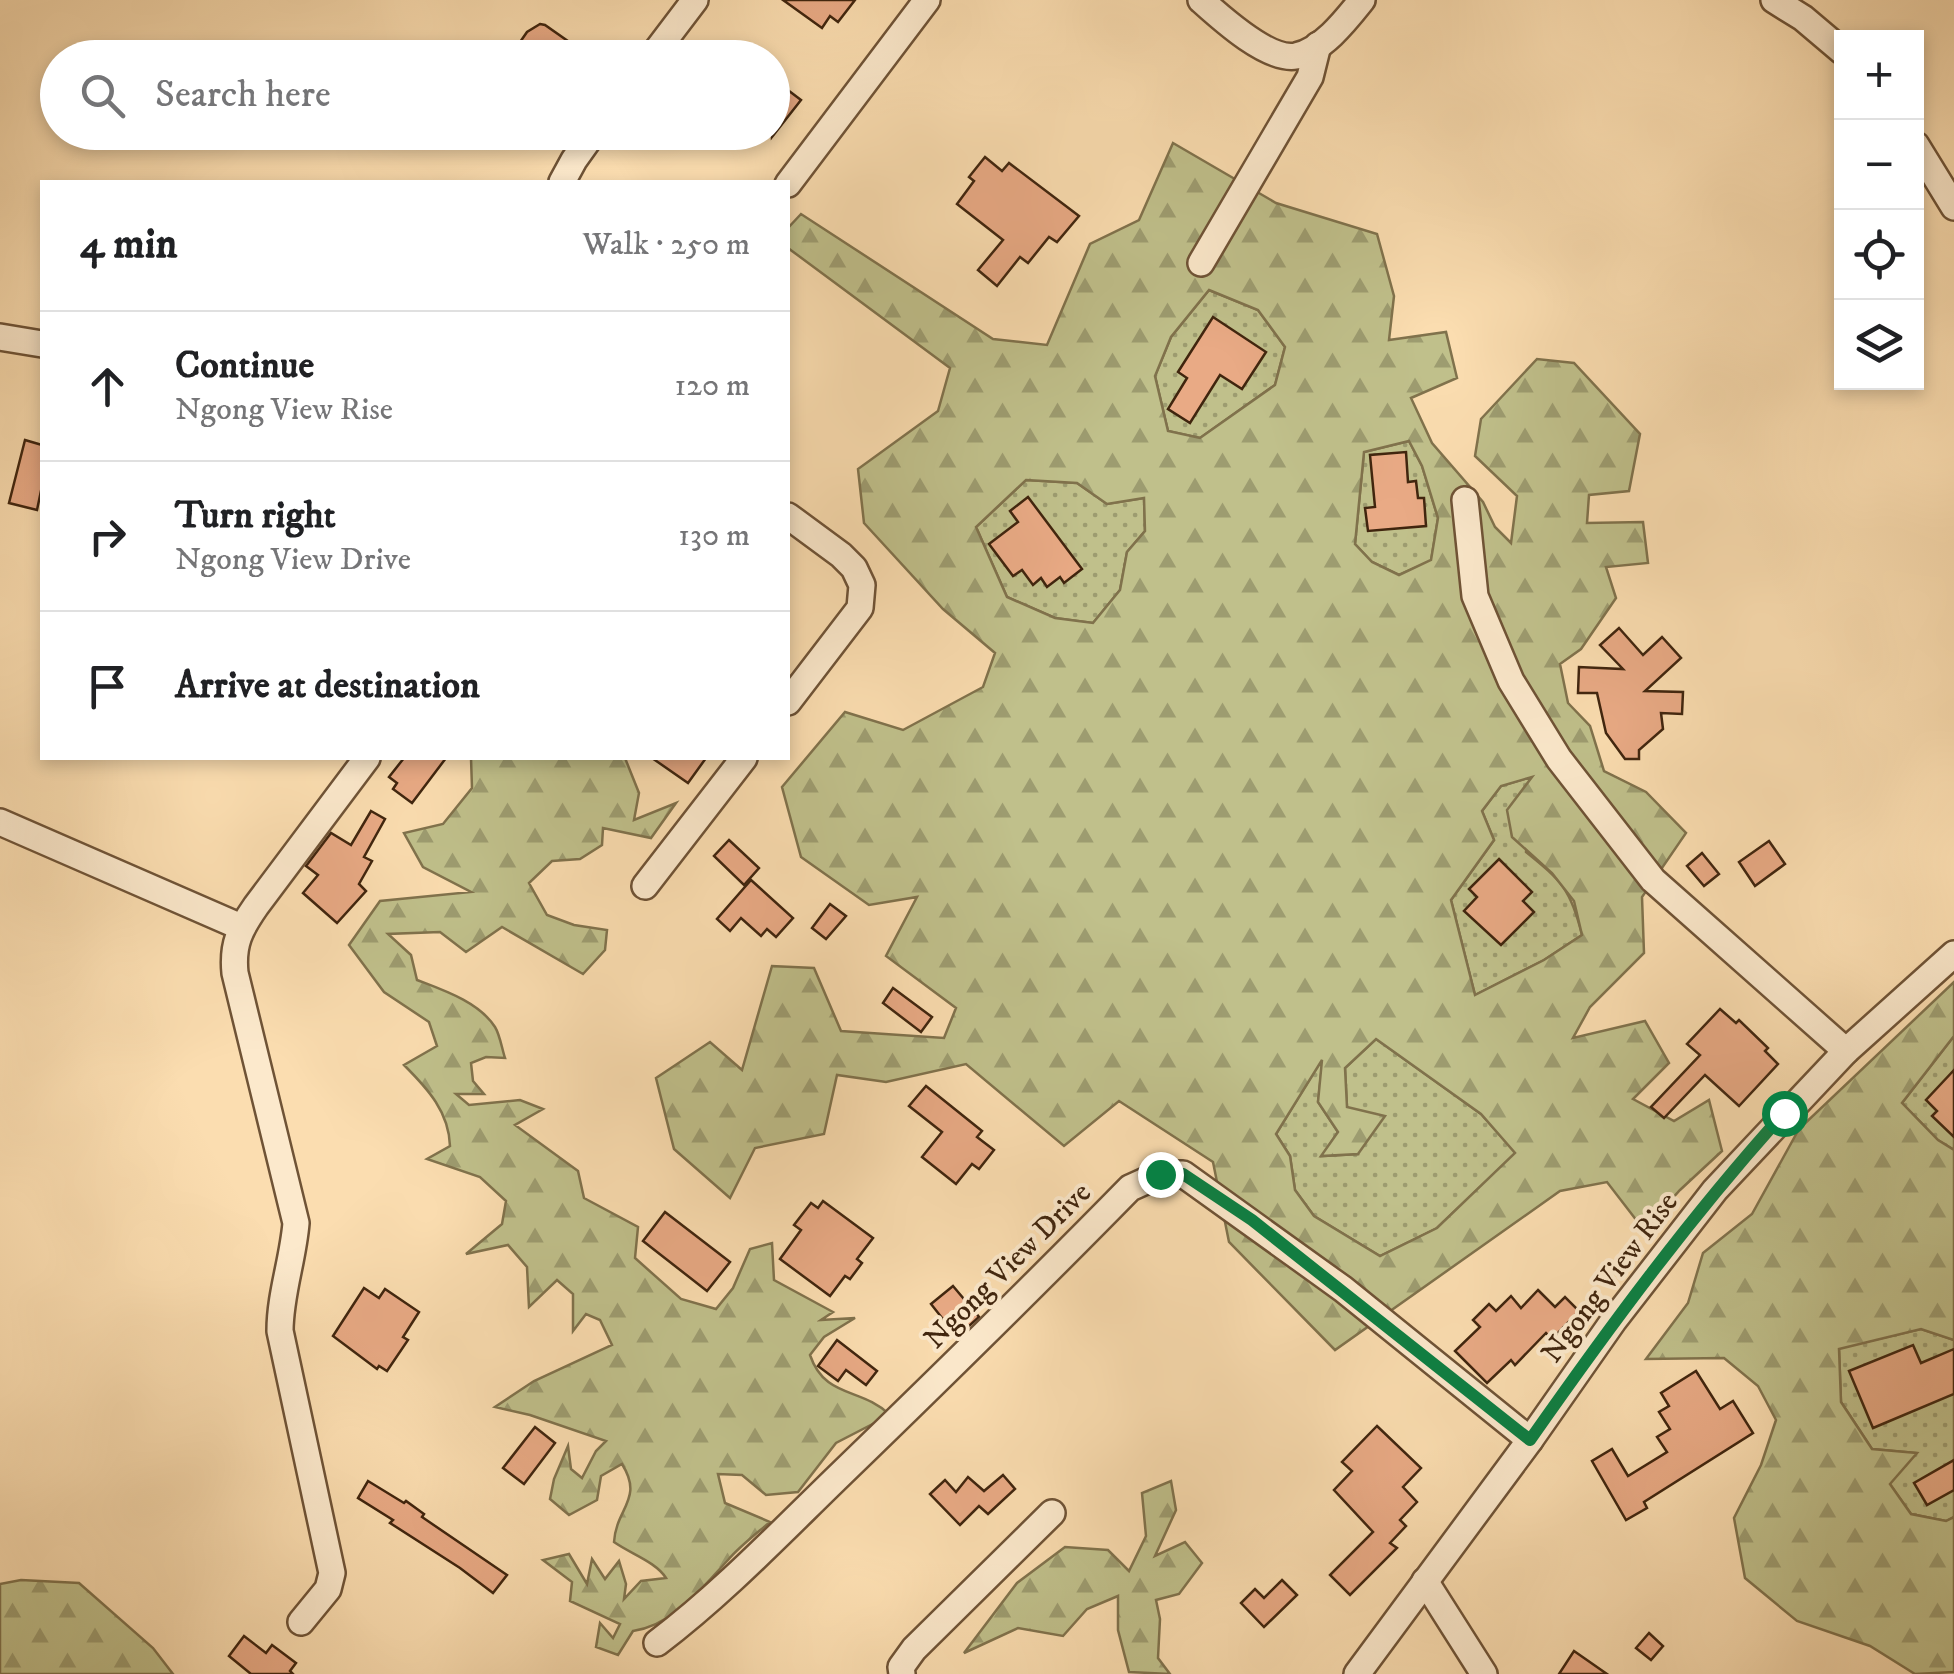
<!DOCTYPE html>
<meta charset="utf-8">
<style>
body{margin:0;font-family:"IM FELL DW Pica",serif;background:#f2f2f2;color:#202124}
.controls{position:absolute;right:30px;top:30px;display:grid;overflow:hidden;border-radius:0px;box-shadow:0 5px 15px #0003}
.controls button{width:90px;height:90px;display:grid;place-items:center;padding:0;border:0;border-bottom:2px solid #e0e0e0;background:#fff;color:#202124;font:50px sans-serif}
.stop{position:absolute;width:30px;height:30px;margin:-22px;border:8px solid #0b8043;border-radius:50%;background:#fff}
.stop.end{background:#0b8043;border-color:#fff;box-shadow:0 2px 10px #0008}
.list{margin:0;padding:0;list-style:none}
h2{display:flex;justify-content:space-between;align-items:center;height:130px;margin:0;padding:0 40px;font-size:42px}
h2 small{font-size:32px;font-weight:400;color:#757577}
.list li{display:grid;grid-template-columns:65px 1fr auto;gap:30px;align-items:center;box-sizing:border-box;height:150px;padding:0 40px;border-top:2px solid #e0e0e0}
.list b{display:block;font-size:38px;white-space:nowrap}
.list p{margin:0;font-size:32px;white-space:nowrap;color:#757577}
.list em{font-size:32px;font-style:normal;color:#757577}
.icon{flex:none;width:55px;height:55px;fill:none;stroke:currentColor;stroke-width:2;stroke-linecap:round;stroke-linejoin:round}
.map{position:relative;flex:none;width:1954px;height:1674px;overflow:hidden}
.search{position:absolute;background:#fff;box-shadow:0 5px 15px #0003;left:40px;top:40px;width:750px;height:110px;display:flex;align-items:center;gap:25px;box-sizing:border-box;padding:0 35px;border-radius:55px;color:#757577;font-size:38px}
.panel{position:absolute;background:#fff;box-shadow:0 5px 15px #0003;left:40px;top:180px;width:750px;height:580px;border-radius:0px}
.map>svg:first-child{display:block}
.grass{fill:url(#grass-dots);stroke:#80724c;stroke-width:2.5}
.forest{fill:url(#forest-firs);stroke:#80724c;stroke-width:2.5;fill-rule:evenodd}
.building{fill:#e9aa85;stroke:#40250e;stroke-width:2.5}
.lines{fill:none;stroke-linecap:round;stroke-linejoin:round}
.minor-casing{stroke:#6f5336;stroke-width:30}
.minor{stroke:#fce9cc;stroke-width:25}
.route{stroke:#0b8043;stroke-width:12}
.labels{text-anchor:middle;stroke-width:8;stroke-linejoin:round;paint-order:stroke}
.street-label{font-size:30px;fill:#40250e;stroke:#fce9cc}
</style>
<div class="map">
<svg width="1954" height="1674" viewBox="0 0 1954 1674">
<defs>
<pattern id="grass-dots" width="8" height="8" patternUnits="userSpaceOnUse" patternTransform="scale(2.5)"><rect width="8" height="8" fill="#c0c08b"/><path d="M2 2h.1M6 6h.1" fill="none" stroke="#9d9c70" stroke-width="1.8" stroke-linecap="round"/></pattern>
<pattern id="forest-firs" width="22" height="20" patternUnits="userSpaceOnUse" patternTransform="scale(2.5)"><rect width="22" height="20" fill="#c0c08b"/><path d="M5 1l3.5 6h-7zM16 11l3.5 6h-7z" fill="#9d9c70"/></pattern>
</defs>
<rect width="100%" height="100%" fill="#fbddb0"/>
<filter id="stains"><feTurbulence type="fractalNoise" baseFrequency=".002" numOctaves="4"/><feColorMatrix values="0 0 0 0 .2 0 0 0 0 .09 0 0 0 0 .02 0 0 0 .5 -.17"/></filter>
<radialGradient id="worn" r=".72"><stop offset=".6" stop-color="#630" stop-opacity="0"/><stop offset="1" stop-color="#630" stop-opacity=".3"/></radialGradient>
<!-- grass -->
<g class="grass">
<polygon points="1209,290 1258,310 1285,347 1275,385 1200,438 1168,431 1155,376 1171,337"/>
<polygon points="1409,441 1422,466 1438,518 1431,561 1399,575 1372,562 1355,544 1364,452"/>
<polygon points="1026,480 1077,483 1107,504 1144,498 1145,531 1127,552 1120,590 1093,623 1055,618 1007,597 976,527"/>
<path d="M1534,776l-8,76c36,29 45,38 56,83l-38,25 -69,35 -24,-95 43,-60 -12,-29 19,-25z"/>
<polygon points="1954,1036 1954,1150 1938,1140 1902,1103"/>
<polygon points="1376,1039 1481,1114 1516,1153 1437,1228 1380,1256 1314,1216 1295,1190 1290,1156 1276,1134 1323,1057 1318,1102 1338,1132 1322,1156 1358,1154 1347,1107 1345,1068"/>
<polygon points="1921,1329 1954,1340 1954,1517 1946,1521 1911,1514 1889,1483 1916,1453 1872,1449 1841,1402 1839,1348"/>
</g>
<!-- forest -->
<g class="forest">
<path d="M1173,143l103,60 101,31 17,62 -5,44 57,-8 11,46 -46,20 21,45 51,59 12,25 16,16 6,-47 -42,-40 6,-37 56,-60 37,4 66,71 -11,57 -40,4 -2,28 56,-1 5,41 -42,4 10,31 -35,51 -21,15 8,39 22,23 14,45 42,21 40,41 -44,64 2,56 -54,54 -17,31 72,-17 24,42 -36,36 41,22 35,-21 13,51 -42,39 -36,40 -37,-48 -47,9 -225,159 -106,-108 -16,-80 -94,-61 -55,45 -98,-82 -80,18 -49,-7 -13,59 -69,14 -25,50 -56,-49 -18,-71 54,-36 32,28 30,-104 42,2 27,63 103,7 12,-30 -70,-52 31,-59 -48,8 -68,-48 -19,-70 63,-75 58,18 80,-43 12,-34 -52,-44 -79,-86 -6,-54 80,-58 12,-43 -162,-120v-20l13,-14 192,125 54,6 43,-101 49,-24zM1209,290l49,20 27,37 -10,38 -75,53 -32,-7 -13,-55 16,-39zM1409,441l13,25 16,52 -7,42 -32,15 -27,-13 -17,-18 9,-92zM1026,480l51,3 30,21 37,-6 1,33 -18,21 -7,38 -27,33 -38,-5 -48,-21 -31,-70zM1532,777l-25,33 5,27 40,36 22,28 8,34 -38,25 -69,35 -24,-95 43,-60 -12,-29 19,-25zM1376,1039l105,75 34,39 -78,75 -57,28 -66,-40 -19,-26 -5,-34 -14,-22 46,-74 -4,42 20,30 -17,24 37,-2 27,-38 -38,-9 -2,-39z"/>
<path d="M471,758h154l14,35 -5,27 42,-17 -25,35 -48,-10 -1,17 -22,14 -28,2 -23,22 18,32 27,10 33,5 -2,20 -22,24 -81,-47 -36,25 -26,-20 -52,2 23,21 6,25c26,10 62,22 78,47 5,8 7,22 10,31l-19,-1 -15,6 2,18 11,13h-28l13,11 51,-5 23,9 -28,16 63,46 6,27 54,29 -3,31 46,41 35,10 17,-21 17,-39 22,-6 2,37 59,32 -12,8 34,-2 -31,19 -14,18c15,44 51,32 80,60l-54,28 -38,49 -32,3 -24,-20 -24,-1 7,29 45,19c-14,12 -30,24 -42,38 -27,29 -54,65 -95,71l-15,24 -22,-8 4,-24 13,15 7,-14 -50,-23 2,-19 -29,-22 26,-6 18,30 5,-25 13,20 14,-18 7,23 -2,15 17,-18 25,-3c-10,-16 -35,-24 -52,-36 2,-34 30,-43 8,-78l-21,12 -4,24 -28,15 -19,-16 4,-20 14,-33 3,23 11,9 14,-27 10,-10 -76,-26 -35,-8 39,-26 78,-36 -12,-25 -14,-6 -13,17v-37l-16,-14 -28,27 -2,-40 -19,-22 -42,9 36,-30 4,-23 -26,-24 -53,-18 23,-13c-1,-34 -22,-57 -46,-81l33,-19 -8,-24 -45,-30 -35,-47 31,-44 91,-9 -48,-25 -19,-34 39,-9 29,-36z"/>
<polygon points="1954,982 1954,1036 1902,1103 1938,1140 1954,1150 1954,1340 1921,1329 1839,1349 1841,1402 1872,1449 1917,1453 1890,1484 1911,1514 1946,1521 1954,1517 1954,1672 1915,1674 1870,1646 1797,1621 1745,1578 1734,1518 1761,1465 1776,1420 1758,1386 1724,1358 1646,1359 1688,1303 1703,1253 1752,1214 1799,1129"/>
<polygon points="1171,1481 1176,1510 1155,1556 1185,1542 1202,1563 1179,1594 1156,1600 1160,1619 1158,1658 1170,1674 1129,1672 1118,1630 1118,1596 1087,1609 1063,1636 1018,1628 964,1653 1017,1583 1065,1547 1108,1550 1129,1571 1146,1536 1142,1493"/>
<polygon points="21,1580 79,1583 153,1648 173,1674 0,1674 0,1584"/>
</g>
<!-- building -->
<g class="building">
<polygon points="783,0 855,0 838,22 830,16 822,28"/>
<polygon points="540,24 545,25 592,58 509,58 527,32"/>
<polygon points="772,78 801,100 772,137"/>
<polygon points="985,157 1002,171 1009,163 1079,216 1057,242 1049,237 1028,263 1020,257 997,286 978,270 1003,240 957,204 974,181 969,177"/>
<polygon points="1213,317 1266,352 1242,389 1220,375 1190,423 1168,409 1187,378 1178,372"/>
<polygon points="25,440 42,445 42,486 37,510 9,503"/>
<polygon points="1406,452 1408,482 1416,481 1418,498 1424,498 1426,526 1368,531 1365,508 1375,507 1370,455"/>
<polygon points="1028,497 1082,569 1064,583 1060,577 1047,587 1041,578 1033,585 1022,570 1013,576 989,544 1018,522 1010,511"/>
<polygon points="1619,628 1643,655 1662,637 1681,658 1645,691 1683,692 1682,714 1661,713 1663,729 1639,750 1639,759 1625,759 1606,733 1597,693 1578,693 1579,667 1623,669 1600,645"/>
<polygon points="404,758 446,758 412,803 393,789 397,783 389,777"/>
<polygon points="652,758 706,758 688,783"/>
<polygon points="371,811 385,819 364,857 372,861 359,884 366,891 337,923 303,893 318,875 306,866 331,833 351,845"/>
<polygon points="729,840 759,868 744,885 714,856"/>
<polygon points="1769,841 1785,864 1755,886 1739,862"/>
<polygon points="1702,853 1719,874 1704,886 1687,866"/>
<polygon points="1499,859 1532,892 1523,901 1534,912 1501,945 1464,911 1477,897 1469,889"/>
<polygon points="751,880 793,918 776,937 767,929 761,936 741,918 730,931 717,919"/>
<polygon points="830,904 846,916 826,939 812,928"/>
<polygon points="893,988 932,1017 921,1032 883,1003"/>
<polygon points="1720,1009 1736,1023 1739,1020 1768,1048 1765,1051 1778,1064 1739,1106 1705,1075 1664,1118 1651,1107 1700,1055 1687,1044"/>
<polygon points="1954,1070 1954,1137 1932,1116 1937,1111 1926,1100"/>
<polygon points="926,1086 982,1131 977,1137 994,1150 979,1169 972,1164 956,1184 922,1157 942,1132 909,1106"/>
<polygon points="823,1201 873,1238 857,1259 862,1263 850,1279 845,1276 830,1296 780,1259 801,1230 794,1225 811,1203 818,1208"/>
<polygon points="665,1212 730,1262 707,1291 643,1241"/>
<polygon points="953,1286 979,1317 957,1337 931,1304"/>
<polygon points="364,1288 379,1298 385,1289 419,1312 403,1337 408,1340 387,1371 379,1366 377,1369 333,1336"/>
<polygon points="1538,1290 1555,1307 1565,1297 1579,1311 1552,1339 1546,1333 1515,1365 1511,1360 1487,1383 1455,1351 1480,1327 1473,1320 1489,1304 1496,1311 1511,1296 1521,1308"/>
<polygon points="837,1340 877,1371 866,1385 846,1370 838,1381 818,1366"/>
<polygon points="1913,1345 1921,1363 1954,1349 1954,1394 1873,1428 1849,1371"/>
<polygon points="1696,1371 1720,1409 1733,1401 1753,1433 1644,1502 1647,1508 1626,1520 1592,1461 1612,1449 1628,1476 1667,1452 1657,1437 1670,1429 1659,1412 1669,1406 1661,1393"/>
<polygon points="1377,1426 1421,1468 1403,1487 1417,1502 1400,1520 1406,1526 1390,1543 1397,1548 1350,1595 1330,1575 1373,1532 1334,1490 1352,1471 1342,1462"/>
<polygon points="535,1427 555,1443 524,1484 503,1468"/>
<polygon points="1954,1460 1954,1490 1927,1505 1914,1483"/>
<polygon points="1003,1475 1015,1489 988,1514 979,1506 960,1525 930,1494 945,1480 956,1492 968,1477 984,1491"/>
<polygon points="368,1481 404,1503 406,1501 424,1514 422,1517 507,1575 493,1593 460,1568 390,1523 393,1520 358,1498"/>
<polygon points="1282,1580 1297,1595 1264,1627 1241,1603 1255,1589 1264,1598"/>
<polygon points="1649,1633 1663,1646 1651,1660 1636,1648"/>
<polygon points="244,1636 266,1653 272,1645 296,1663 290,1671 293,1674 251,1674 229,1656"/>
<polygon points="1574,1651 1607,1674 1559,1674"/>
</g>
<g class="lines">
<!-- minor casing -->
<g class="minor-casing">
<g id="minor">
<path d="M1201,0c20,18 67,61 95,56 27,-6 50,-36 66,-56"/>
<polyline points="1774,0 1803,18 1842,51"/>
<polyline points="651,58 695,0"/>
<polyline points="1916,145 1954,207"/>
<polyline points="562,182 574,160 594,132"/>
<polyline points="788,184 927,0"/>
<polyline points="1201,263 1310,77 1318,45"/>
<polyline points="0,337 42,344"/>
<polyline points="1465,500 1475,596 1511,681 1559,759 1653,880 1846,1051"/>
<polyline points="788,516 841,555 854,568 862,585 860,608 788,702"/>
<polyline points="0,822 241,927"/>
<polyline points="645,886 744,758"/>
<polyline points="1425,1581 1484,1674"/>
<path d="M301,1622l27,-33 4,-16 -52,-242c0,-37 13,-71 16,-108l-61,-250c-3,-29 5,-44 21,-67l111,-148"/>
<path d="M657,1643c66,-50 125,-112 185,-170 97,-94 193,-188 288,-285l31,-14h22l160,115 187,151"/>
<polyline points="902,1674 901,1667 914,1649 1052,1513"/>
<polyline points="1357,1674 1530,1440 1614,1320 1715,1190 1846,1051 1954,954"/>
</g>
</g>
<!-- minor -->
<use href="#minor" class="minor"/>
</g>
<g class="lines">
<!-- route -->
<path class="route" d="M1160,1174h23l69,46 278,220c80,-114 161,-224 254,-327"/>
</g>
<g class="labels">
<!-- street labels -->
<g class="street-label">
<text transform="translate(1007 1265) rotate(-45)" y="10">Ngong View Drive</text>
<text transform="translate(1609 1277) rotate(-53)" y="10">Ngong View Rise</text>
</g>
</g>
<rect width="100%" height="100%" filter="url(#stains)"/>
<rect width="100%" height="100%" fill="url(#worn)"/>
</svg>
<div class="controls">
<button>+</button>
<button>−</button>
<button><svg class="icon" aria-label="locate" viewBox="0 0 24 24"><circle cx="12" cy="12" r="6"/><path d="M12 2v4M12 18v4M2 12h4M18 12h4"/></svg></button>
<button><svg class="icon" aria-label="layers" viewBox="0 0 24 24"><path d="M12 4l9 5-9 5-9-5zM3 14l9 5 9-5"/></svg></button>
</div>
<div class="stop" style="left:1784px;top:1113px"></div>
<div class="stop end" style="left:1160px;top:1174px"></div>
<div class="search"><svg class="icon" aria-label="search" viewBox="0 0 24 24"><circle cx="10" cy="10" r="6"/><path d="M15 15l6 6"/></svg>Search here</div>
<section class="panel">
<h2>4 min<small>Walk · 250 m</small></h2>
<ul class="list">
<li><svg class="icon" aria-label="ahead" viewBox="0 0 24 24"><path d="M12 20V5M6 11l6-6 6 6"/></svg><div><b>Continue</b><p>Ngong View Rise</p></div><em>120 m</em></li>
<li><svg class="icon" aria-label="right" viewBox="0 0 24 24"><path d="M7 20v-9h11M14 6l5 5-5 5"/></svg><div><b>Turn right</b><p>Ngong View Drive</p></div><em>130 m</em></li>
<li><svg class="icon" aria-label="arrive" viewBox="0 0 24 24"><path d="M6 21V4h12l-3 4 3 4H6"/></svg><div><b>Arrive at destination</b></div></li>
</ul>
</section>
</div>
